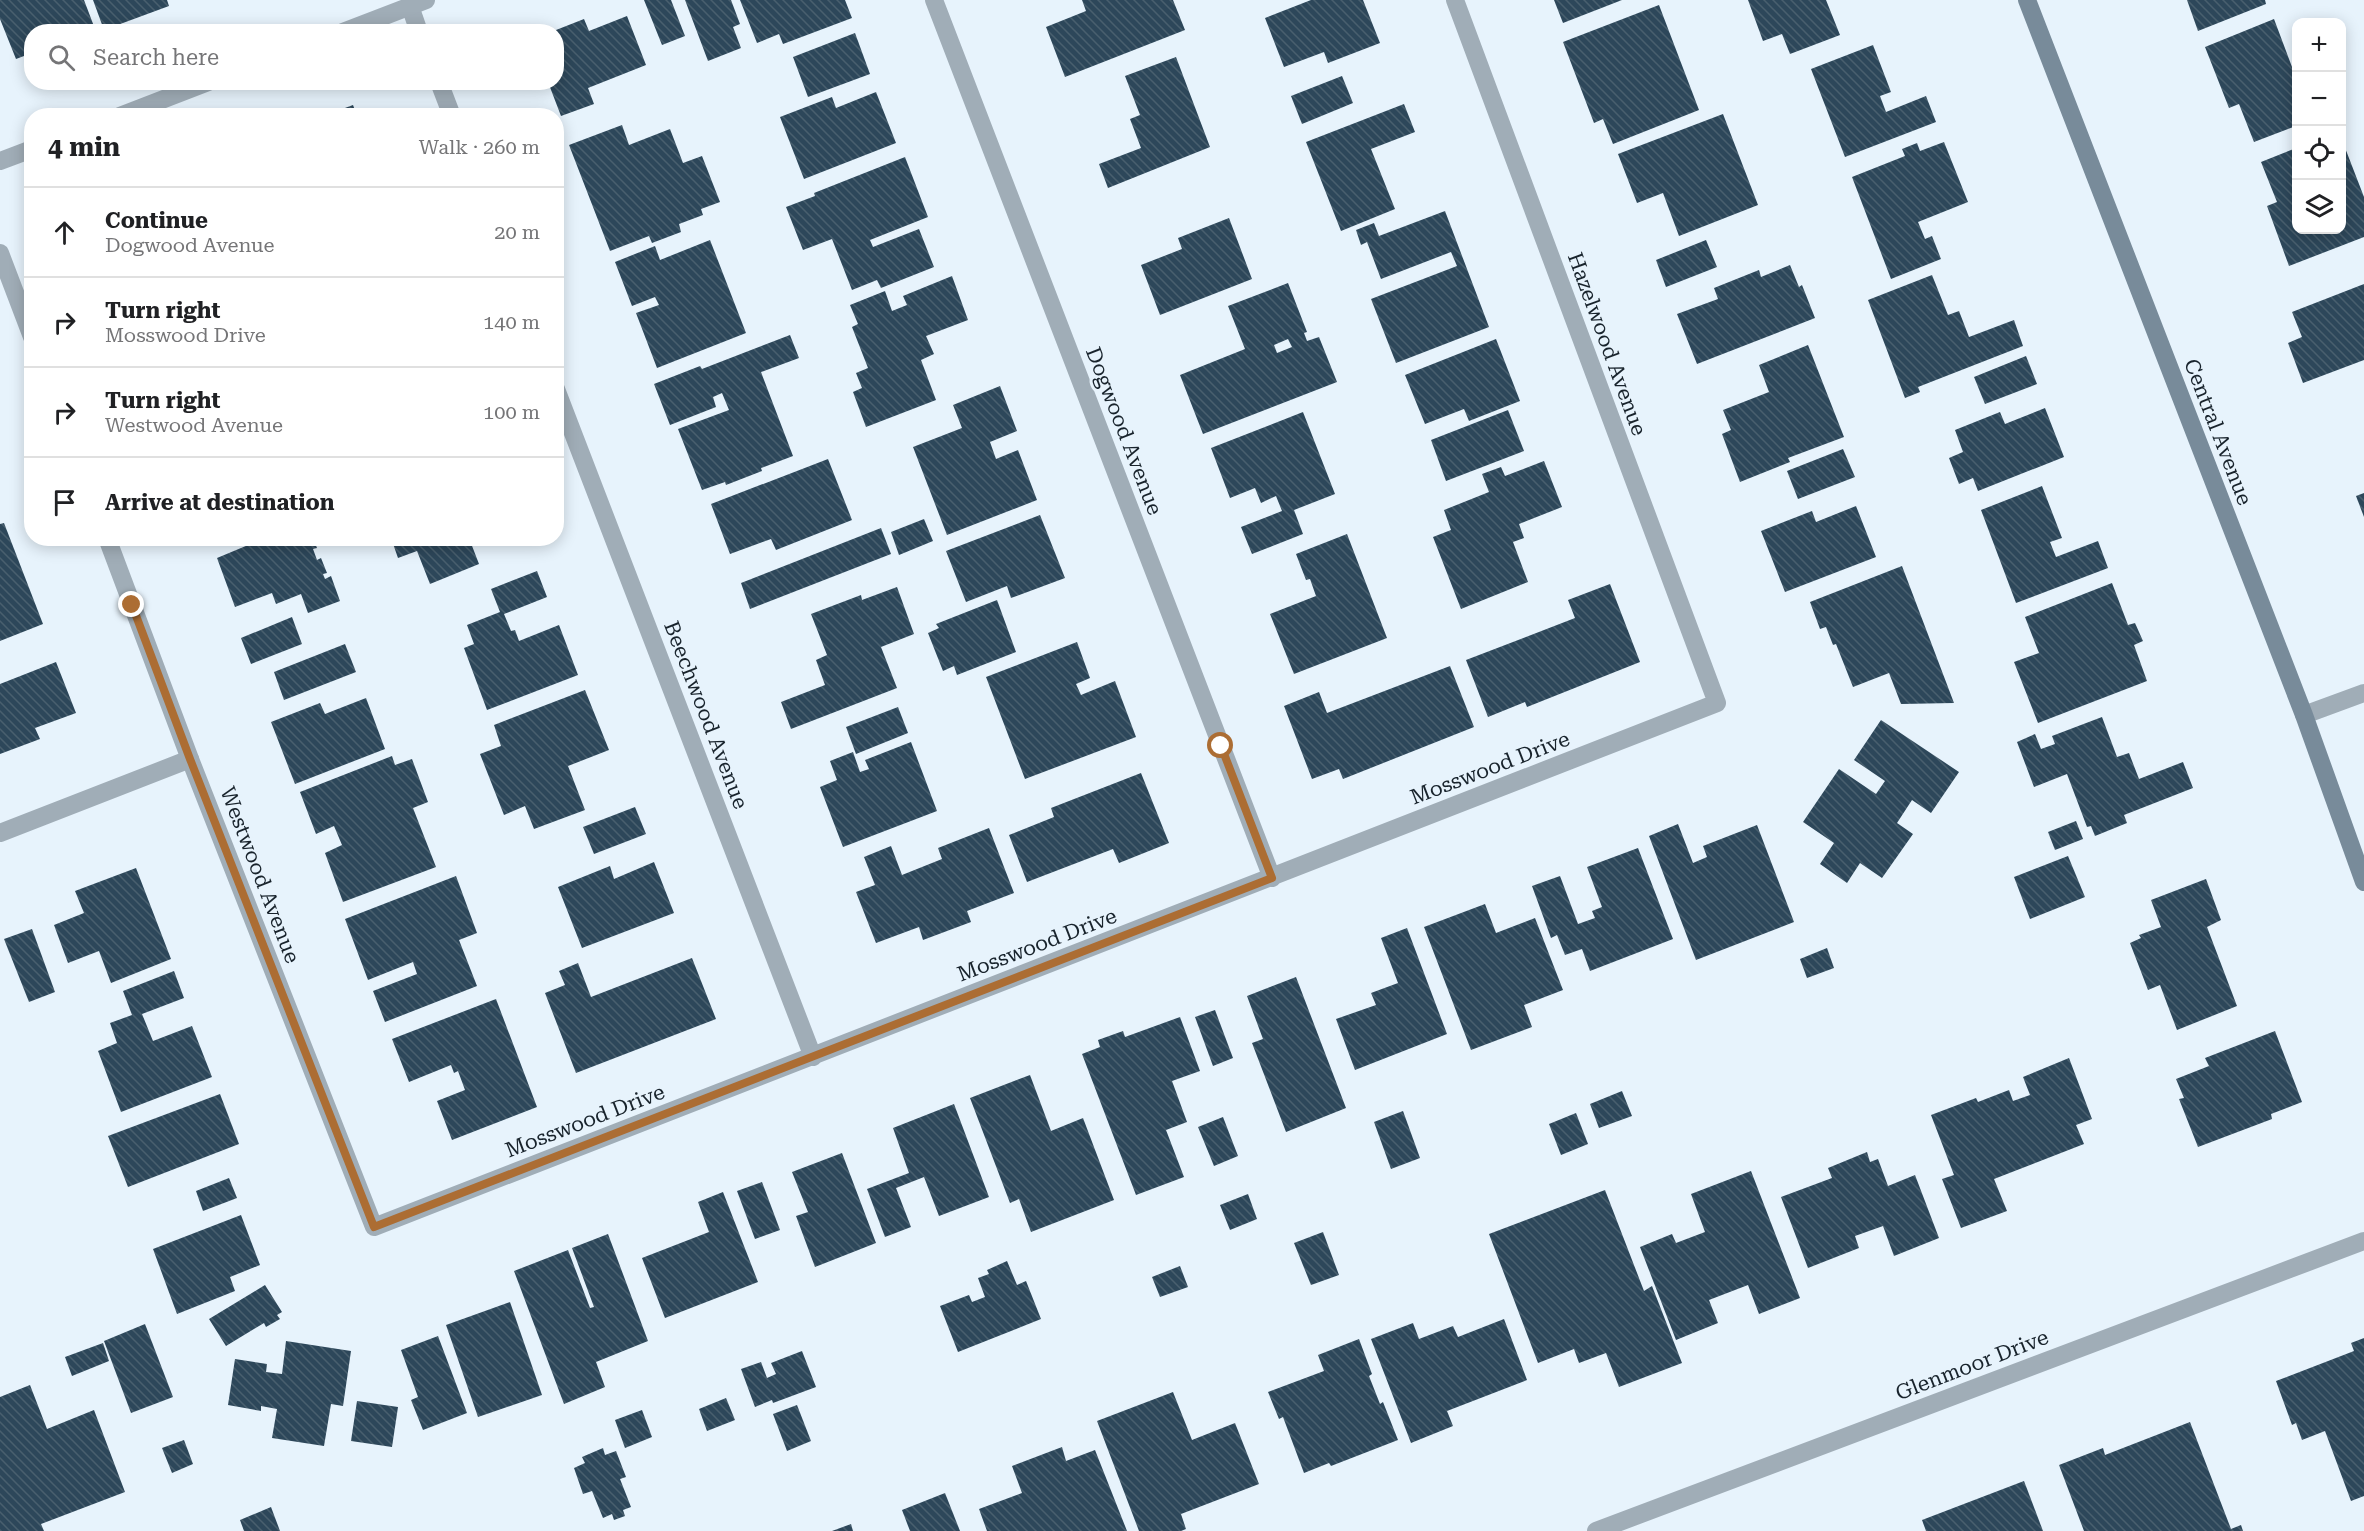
<!DOCTYPE html>
<meta charset="utf-8">
<style>
body{margin:0;font-family:"Roboto Serif",serif;background:#f6f6f6;color:#202124}
.controls{position:absolute;right:18px;top:18px;display:grid;overflow:hidden;border-radius:12px;box-shadow:0 3px 15px #0003}
.controls button{width:54px;height:54px;display:grid;place-items:center;padding:0;border:0;border-bottom:2px solid #e0e0e0;background:#fff;color:#202124;font:30px sans-serif}
.stop{position:absolute;width:18px;height:18px;margin:-14px;border:4px solid #ac6d33;border-radius:50%;background:#fff}
.stop.end{background:#ac6d33;border-color:#fff;box-shadow:0 2px 6px #0008}
.list{margin:0;padding:0;list-style:none}
h2{display:flex;justify-content:space-between;align-items:center;height:78px;margin:0;padding:0 24px;font-size:26px}
h2 small{font-size:20px;font-weight:400;color:#757577}
.list li{display:grid;grid-template-columns:39px 1fr auto;gap:18px;align-items:center;box-sizing:border-box;height:90px;padding:0 24px;border-top:2px solid #e0e0e0}
.list b{display:block;font-size:22px;white-space:nowrap}
.list p{margin:0;font-size:20px;white-space:nowrap;color:#757577}
.list em{font-size:20px;font-style:normal;color:#757577}
.icon{flex:none;width:33px;height:33px;fill:none;stroke:currentColor;stroke-width:2;stroke-linecap:round;stroke-linejoin:round}
.map{position:relative;flex:none;width:2364px;height:1531px;overflow:hidden}
.search{position:absolute;background:#fff;box-shadow:0 3px 15px #0003;left:24px;top:24px;width:540px;height:66px;display:flex;align-items:center;gap:15px;box-sizing:border-box;padding:0 21px;border-radius:24px;color:#757577;font-size:22px}
.panel{position:absolute;background:#fff;box-shadow:0 3px 15px #0003;left:24px;top:108px;width:540px;height:438px;border-radius:24px}
.map>svg:first-child{display:block}
.building{fill:url(#building-back-hatch);fill-rule:evenodd}
.lines{fill:none;stroke-linecap:round;stroke-linejoin:round}
.minor{stroke:#a0adb7;stroke-width:18}
.secondary{stroke:#788b9a;stroke-width:18}
.route{stroke:#ac6d33;stroke-width:8}
.labels{text-anchor:middle;stroke-width:6;stroke-linejoin:round;paint-order:stroke}
.street-label{font-size:21px;fill:#18232c;stroke:#e7f3fc}
</style>
<div class="map">
<svg width="2364" height="1531" viewBox="0 0 2364 1531">
<defs>
<pattern id="building-back-hatch" width="6" height="6" patternUnits="userSpaceOnUse" patternTransform="scale(1.5)"><rect width="6" height="6" fill="#2d475a"/><path d="M-1 5l2 2M0 0l6 6M5-1l2 2" fill="none" stroke="#495f6e"/></pattern>
</defs>
<rect width="100%" height="100%" fill="#e7f3fc"/>
<!-- building -->
<g class="building">
<polygon points="0,0 84,0 95,29 90,32 32,32 32,53 16,59 0,19"/>
<polygon points="93,0 167,0 169,6 104,30"/>
<polygon points="644,0 671,0 685,36 662,45"/>
<polygon points="685,0 731,0 740,24 733,27 741,48 708,61"/>
<polygon points="740,0 845,0 852,18 783,44 779,34 757,43"/>
<polygon points="1082,0 1173,0 1185,30 1065,77 1046,27 1086,11"/>
<polygon points="1311,0 1363,0 1380,43 1328,63 1324,52 1284,67 1265,18"/>
<polygon points="1554,0 1622,0 1563,23"/>
<polygon points="1748,0 1826,0 1840,35 1790,54 1782,34 1763,41"/>
<polygon points="2187,0 2265,0 2266,4 2198,31"/>
<polygon points="1659,5 1699,110 1613,144 1603,119 1594,123 1563,42"/>
<polygon points="627,16 646,65 588,88 594,104 561,116 548,82 556,82 556,30 584,19 589,31"/>
<polygon points="2274,19 2292,67 2296,65 2296,126 2254,142 2239,104 2229,108 2205,47"/>
<polygon points="855,33 870,74 808,97 793,57"/>
<polygon points="1873,45 1891,92 1880,96 1886,112 1926,96 1936,122 1845,157 1811,69"/>
<polygon points="1176,57 1210,147 1108,188 1099,164 1141,148 1130,119 1140,115 1125,76"/>
<polygon points="1342,76 1353,103 1302,124 1291,96"/>
<polygon points="876,92 896,143 804,179 780,117 832,97 836,108"/>
<polygon points="1404,104 1415,132 1371,149 1395,209 1341,231 1306,142"/>
<polygon points="353,105 357,116 326,116 326,115"/>
<polygon points="1723,114 1758,205 1679,236 1663,193 1637,203 1618,154"/>
<polygon points="622,125 629,145 670,129 683,163 702,156 720,202 701,209 703,215 679,224 681,232 652,243 649,236 610,251 569,145"/>
<polygon points="2342,140 2364,197 2364,237 2289,266 2267,206 2277,202 2261,162 2296,148 2296,230 2342,230"/>
<polygon points="1944,142 1968,202 1918,222 1925,239 1932,236 1941,259 1891,279 1852,177 1905,156 1902,149 1917,143 1920,151"/>
<polygon points="905,157 928,217 870,240 873,247 919,229 934,267 881,288 877,280 852,290 832,239 803,250 786,207 815,196 814,193"/>
<polygon points="1445,211 1489,327 1396,363 1371,299 1457,266 1451,252 1381,279 1367,242 1361,245 1356,230 1374,223 1379,236"/>
<polygon points="1229,218 1252,279 1160,315 1141,265 1182,249 1178,238"/>
<polygon points="710,240 746,333 657,368 636,313 659,305 655,297 632,306 615,262 655,246 660,260"/>
<polygon points="1706,240 1717,267 1666,287 1656,260"/>
<polygon points="1790,265 1799,287 1802,285 1815,318 1697,364 1677,314 1718,299 1714,288 1759,270 1761,277"/>
<polygon points="1932,275 1948,315 1959,311 1969,337 2014,320 2023,346 1918,387 1920,392 1905,398 1868,300"/>
<polygon points="952,276 968,320 926,336 934,354 921,360 936,400 866,427 853,392 862,388 856,373 868,368 852,327 858,324 850,305 885,291 892,311 907,305 903,296"/>
<path d="M1288,283l19,49 -3,1 3,8 12,-4 18,45 -134,52 -23,-59 65,-26 -17,-43zM1288,339l4,8 -15,6 -3,-8z"/>
<polygon points="2364,284 2364,360 2303,383 2288,343 2302,337 2292,312"/>
<polygon points="790,335 799,358 761,372 793,456 761,468 762,471 726,485 725,482 702,490 678,429 729,410 722,393 713,397 716,407 670,425 654,384 700,366 702,369"/>
<polygon points="1496,339 1520,401 1469,421 1464,409 1425,424 1405,375"/>
<polygon points="1808,345 1844,437 1788,458 1790,462 1740,482 1722,434 1731,430 1723,410 1769,392 1759,365"/>
<polygon points="2026,356 2037,384 1985,404 1974,377"/>
<polygon points="1000,386 1017,431 990,442 996,459 1018,450 1037,500 947,535 913,447 962,428 953,405"/>
<polygon points="2045,408 2064,457 1978,491 1973,478 1959,484 1949,458 1963,452 1955,430 2000,412 2005,424"/>
<polygon points="1508,410 1524,451 1446,481 1431,440"/>
<polygon points="1303,412 1335,494 1294,510 1303,534 1252,554 1241,527 1282,511 1276,496 1261,503 1255,488 1230,498 1211,448"/>
<polygon points="1843,449 1855,477 1798,499 1787,471"/>
<polygon points="828,459 852,520 776,550 771,539 730,554 711,504"/>
<polygon points="1544,461 1562,507 1519,524 1524,538 1513,542 1528,582 1461,609 1433,537 1451,530 1444,510 1489,492 1482,474 1501,467 1505,476"/>
<polygon points="2042,486 2062,538 2050,542 2056,557 2098,541 2108,568 2016,603 1981,510"/>
<polygon points="2364,493 2364,517 2356,496"/>
<polygon points="1856,506 1876,557 1785,592 1761,531 1812,511 1816,522"/>
<polygon points="1040,515 1065,578 1011,598 1007,586 966,602 946,551"/>
<polygon points="924,519 933,541 899,555 891,532"/>
<polygon points="4,523 43,624 0,641 0,524"/>
<polygon points="881,528 891,554 750,609 741,583"/>
<polygon points="1347,534 1387,638 1294,674 1270,614 1316,596 1310,579 1306,580 1296,554"/>
<polygon points="265,538 313,538 317,548 313,549 317,560 321,558 327,573 323,574 325,579 331,576 340,601 308,613 301,594 276,604 272,593 235,607 217,558"/>
<polygon points="391,538 469,538 479,564 430,584 417,551 398,558"/>
<polygon points="1902,566 1954,703 1901,704 1889,673 1853,687 1836,644 1833,645 1826,627 1820,629 1810,602"/>
<polygon points="537,571 547,597 504,614 511,631 515,630 519,641 559,625 578,675 487,710 464,648 474,644 467,625 500,612 491,589"/>
<polygon points="2112,583 2128,625 2135,623 2143,641 2134,645 2147,681 2038,723 2014,662 2039,653 2025,617"/>
<polygon points="1610,584 1640,662 1527,707 1525,702 1488,717 1466,660 1575,618 1568,600"/>
<polygon points="897,587 914,634 881,647 897,688 791,729 781,702 825,685 816,660 827,655 811,614 861,595 862,600"/>
<polygon points="997,600 1016,652 957,675 954,666 943,671 928,633 939,628 936,624"/>
<polygon points="292,617 302,644 251,664 241,638"/>
<polygon points="1077,642 1090,678 1076,684 1081,695 1115,681 1136,737 1025,779 986,677"/>
<polygon points="345,644 356,672 284,700 274,672"/>
<polygon points="56,662 76,713 35,728 40,739 0,754 0,684"/>
<polygon points="1450,666 1474,727 1343,779 1339,769 1312,779 1284,706 1319,692 1327,713"/>
<polygon points="585,690 609,750 568,766 585,810 534,829 525,806 504,815 480,754 501,746 494,725"/>
<polygon points="366,698 385,749 295,784 271,722 320,703 325,714"/>
<polygon points="898,707 908,733 856,754 846,727"/>
<polygon points="2102,717 2117,757 2129,753 2139,779 2183,762 2193,788 2124,815 2127,823 2095,836 2091,826 2087,827 2067,774 2034,787 2017,742 2035,734 2041,749 2055,744 2052,736"/>
<polygon points="1881,720 1959,772 1931,813 1912,800 1897,823 1913,834 1882,878 1860,863 1847,883 1820,864 1834,843 1803,822 1839,769 1876,794 1885,781 1854,760"/>
<polygon points="911,742 937,811 843,847 820,787 837,780 830,761 853,752 860,772 869,769 865,760"/>
<polygon points="392,756 395,765 412,759 428,802 413,808 436,867 343,902 325,853 342,845 334,826 316,834 300,792"/>
<polygon points="1141,773 1169,843 1119,863 1113,849 1027,882 1009,835 1054,817 1051,808"/>
<polygon points="635,807 646,834 594,854 583,827"/>
<polygon points="2076,821 2083,839 2055,850 2048,832"/>
<polygon points="1678,824 1693,863 1707,857 1703,846 1757,825 1794,922 1696,960 1649,836"/>
<polygon points="989,828 1014,893 967,911 971,922 923,940 919,927 876,943 856,892 875,885 864,857 891,846 902,875 942,859 938,848"/>
<polygon points="1638,848 1673,939 1590,971 1582,949 1565,955 1557,935 1551,938 1532,886 1560,876 1578,924 1595,918 1592,911 1602,907 1587,867"/>
<polygon points="2068,856 2085,897 2030,919 2014,877"/>
<polygon points="654,862 674,913 582,948 558,887 610,866 614,879"/>
<polygon points="136,868 171,959 111,983 99,951 68,963 54,925 84,913 75,891"/>
<polygon points="456,876 477,933 459,940 477,986 385,1022 373,991 417,974 413,962 368,980 345,919"/>
<polygon points="2206,879 2221,920 2207,927 2237,1006 2177,1030 2160,985 2148,990 2130,943 2141,938 2139,935 2161,927 2151,900"/>
<polygon points="1485,904 1496,933 1535,918 1563,990 1524,1005 1532,1027 1471,1050 1424,927"/>
<polygon points="1407,928 1447,1034 1355,1070 1336,1019 1376,1005 1371,993 1398,983 1381,938"/>
<polygon points="32,929 55,992 29,1002 4,939"/>
<polygon points="1827,948 1834,968 1807,978 1800,959"/>
<polygon points="692,958 716,1019 576,1073 545,993 565,985 559,971 578,963 591,997"/>
<polygon points="174,971 184,998 142,1014 153,1041 192,1026 212,1077 121,1112 98,1051 117,1043 110,1023 132,1015 123,991"/>
<polygon points="1296,977 1346,1108 1286,1132 1252,1043 1263,1039 1247,996"/>
<polygon points="496,999 537,1107 452,1140 437,1101 465,1090 458,1071 454,1073 451,1065 409,1082 392,1039"/>
<polygon points="1215,1010 1233,1058 1213,1066 1195,1017"/>
<polygon points="1180,1017 1200,1071 1172,1081 1187,1122 1166,1130 1184,1177 1136,1195 1082,1054 1100,1047 1098,1040 1123,1031 1125,1037"/>
<polygon points="2275,1031 2302,1102 2271,1114 2272,1119 2198,1147 2179,1099 2184,1098 2176,1079 2209,1066 2205,1058"/>
<polygon points="2069,1058 2092,1119 2076,1125 2084,1144 1994,1179 2007,1211 1961,1228 1942,1179 1954,1175 1931,1115 1976,1098 1978,1102 2009,1090 2013,1101 2030,1095 2023,1077"/>
<polygon points="1030,1075 1051,1131 1083,1118 1114,1200 1031,1232 1019,1199 1010,1203 970,1098"/>
<polygon points="1622,1091 1632,1116 1599,1128 1590,1104"/>
<polygon points="220,1094 239,1144 128,1187 108,1136"/>
<polygon points="954,1104 989,1197 939,1216 924,1177 896,1188 911,1227 885,1237 867,1189 909,1173 893,1128"/>
<polygon points="1403,1111 1420,1158 1391,1169 1374,1122"/>
<polygon points="1576,1113 1588,1144 1561,1155 1549,1124"/>
<polygon points="1223,1117 1238,1156 1214,1166 1198,1127"/>
<polygon points="1867,1152 1870,1162 1878,1159 1888,1186 1915,1175 1939,1238 1894,1256 1883,1226 1855,1236 1859,1248 1808,1268 1781,1197 1832,1178 1828,1168"/>
<polygon points="842,1153 876,1243 815,1267 796,1216 808,1212 792,1172"/>
<polygon points="1751,1171 1800,1298 1759,1314 1748,1285 1709,1300 1718,1323 1676,1340 1640,1247 1672,1234 1676,1243 1705,1232 1691,1194"/>
<polygon points="229,1178 237,1198 203,1211 196,1191"/>
<polygon points="762,1182 780,1230 755,1239 737,1191"/>
<polygon points="1605,1190 1644,1291 1652,1286 1682,1363 1619,1387 1606,1353 1579,1363 1574,1349 1538,1363 1489,1234"/>
<polygon points="723,1192 758,1282 665,1318 642,1258 709,1232 698,1202"/>
<polygon points="1248,1194 1257,1219 1230,1230 1220,1205"/>
<polygon points="241,1215 260,1265 230,1277 235,1291 177,1314 153,1249"/>
<polygon points="1323,1232 1339,1275 1311,1285 1294,1243"/>
<polygon points="608,1234 648,1341 596,1362 605,1387 564,1404 514,1271 568,1250 590,1308 594,1307 572,1248"/>
<polygon points="1007,1261 1017,1285 1026,1281 1041,1319 958,1352 940,1306 969,1295 972,1302 985,1297 978,1278 989,1274 987,1270"/>
<polygon points="1180,1266 1188,1287 1160,1297 1152,1277"/>
<polygon points="265,1285 282,1312 277,1315 280,1319 266,1327 264,1323 226,1346 209,1319"/>
<polygon points="510,1302 542,1395 478,1417 446,1325"/>
<polygon points="1504,1319 1527,1380 1447,1411 1453,1426 1411,1443 1371,1339 1413,1323 1419,1339 1453,1326 1458,1337"/>
<polygon points="145,1324 173,1397 131,1413 104,1341"/>
<polygon points="438,1336 467,1413 423,1430 411,1400 418,1397 401,1350"/>
<polygon points="2364,1338 2364,1496 2351,1501 2325,1431 2302,1440 2296,1423 2292,1425 2276,1381 2354,1351 2351,1343"/>
<polygon points="1359,1339 1372,1374 1369,1376 1380,1404 1383,1402 1398,1440 1331,1466 1329,1463 1304,1473 1283,1417 1279,1419 1268,1392 1324,1371 1318,1355"/>
<polygon points="286,1341 351,1351 343,1406 331,1404 324,1446 272,1438 277,1409 261,1406 261,1411 228,1405 235,1359 267,1364 266,1372 282,1374"/>
<polygon points="103,1343 109,1361 72,1376 65,1357"/>
<polygon points="802,1351 816,1387 773,1403 772,1400 755,1407 741,1369 761,1362 767,1378 776,1374 771,1363"/>
<polygon points="30,1385 47,1429 94,1410 125,1492 41,1524 44,1531 0,1531 0,1397"/>
<polygon points="1173,1392 1192,1440 1235,1423 1259,1484 1181,1514 1186,1529 1181,1531 1139,1531 1097,1421"/>
<polygon points="726,1398 735,1420 707,1431 699,1409"/>
<polygon points="357,1401 398,1407 392,1447 351,1441"/>
<polygon points="797,1405 811,1441 787,1451 773,1414"/>
<polygon points="642,1410 652,1437 625,1448 615,1420"/>
<polygon points="2190,1422 2231,1529 2241,1525 2243,1531 2084,1531 2059,1465 2103,1448 2105,1455"/>
<polygon points="184,1440 193,1464 172,1473 162,1448"/>
<polygon points="1062,1447 1066,1461 1095,1450 1127,1531 987,1531 979,1509 1022,1493 1012,1466"/>
<polygon points="603,1448 605,1455 616,1451 626,1477 620,1479 631,1507 623,1510 625,1516 614,1520 612,1514 603,1518 592,1491 583,1494 574,1468 585,1463 582,1457"/>
<polygon points="2024,1481 2043,1531 1926,1531 1922,1520"/>
<polygon points="945,1493 960,1531 910,1531 902,1510"/>
<polygon points="271,1507 280,1531 244,1531 240,1520"/>
<polygon points="851,1524 853,1531 832,1531"/>
</g>
<g class="lines">
<!-- minor -->
<g class="minor">
<polyline points="934,0 1272,878"/>
<polyline points="410,6 419,32"/>
<polyline points="343,32 426,0"/>
<polyline points="439,82 452,116"/>
<polyline points="120,116 208,82"/>
<polyline points="0,161 32,149"/>
<polyline points="0,253 32,337"/>
<polyline points="556,389 813,1057"/>
<polyline points="107,538 190,759 374,1227 1717,703 1455,0"/>
<polyline points="2304,715 2364,693"/>
<polyline points="0,833 190,759"/>
<polyline points="1596,1531 2364,1241"/>
</g>
<!-- secondary -->
<polyline class="secondary" points="2027,0 2304,715 2364,882"/>
</g>
<g class="lines">
<!-- route -->
<polyline class="route" points="132,605 190,759 374,1227 1272,878 1221,746"/>
</g>
<g class="labels">
<!-- street labels -->
<g class="street-label">
<text transform="translate(1607 344) rotate(70)" y="7">Hazelwood Avenue</text>
<text transform="translate(1124 431) rotate(69)" y="7">Dogwood Avenue</text>
<text transform="translate(2218 432) rotate(69)" y="7">Central Avenue</text>
<text transform="translate(706 715) rotate(69)" y="7">Beechwood Avenue</text>
<text transform="translate(1490 768) rotate(-21)" y="7">Mosswood Drive</text>
<text transform="translate(260 875) rotate(69)" y="7">Westwood Avenue</text>
<text transform="translate(1037 945) rotate(-21)" y="7">Mosswood Drive</text>
<text transform="translate(585 1121) rotate(-21)" y="7">Mosswood Drive</text>
<text transform="translate(1972 1365) rotate(-21)" y="7">Glenmoor Drive</text>
</g>
</g>
</svg>
<div class="controls">
<button>+</button>
<button>−</button>
<button><svg class="icon" aria-label="locate" viewBox="0 0 24 24"><circle cx="12" cy="12" r="6"/><path d="M12 2v4M12 18v4M2 12h4M18 12h4"/></svg></button>
<button><svg class="icon" aria-label="layers" viewBox="0 0 24 24"><path d="M12 4l9 5-9 5-9-5zM3 14l9 5 9-5"/></svg></button>
</div>
<div class="stop" style="left:1221px;top:746px"></div>
<div class="stop end" style="left:132px;top:605px"></div>
<div class="search"><svg class="icon" aria-label="search" viewBox="0 0 24 24"><circle cx="10" cy="10" r="6"/><path d="M15 15l6 6"/></svg>Search here</div>
<section class="panel">
<h2>4 min<small>Walk · 260 m</small></h2>
<ul class="list">
<li><svg class="icon" aria-label="ahead" viewBox="0 0 24 24"><path d="M12 20V5M6 11l6-6 6 6"/></svg><div><b>Continue</b><p>Dogwood Avenue</p></div><em>20 m</em></li>
<li><svg class="icon" aria-label="right" viewBox="0 0 24 24"><path d="M7 20v-9h11M14 6l5 5-5 5"/></svg><div><b>Turn right</b><p>Mosswood Drive</p></div><em>140 m</em></li>
<li><svg class="icon" aria-label="right" viewBox="0 0 24 24"><path d="M7 20v-9h11M14 6l5 5-5 5"/></svg><div><b>Turn right</b><p>Westwood Avenue</p></div><em>100 m</em></li>
<li><svg class="icon" aria-label="arrive" viewBox="0 0 24 24"><path d="M6 21V4h12l-3 4 3 4H6"/></svg><div><b>Arrive at destination</b></div></li>
</ul>
</section>
</div>
